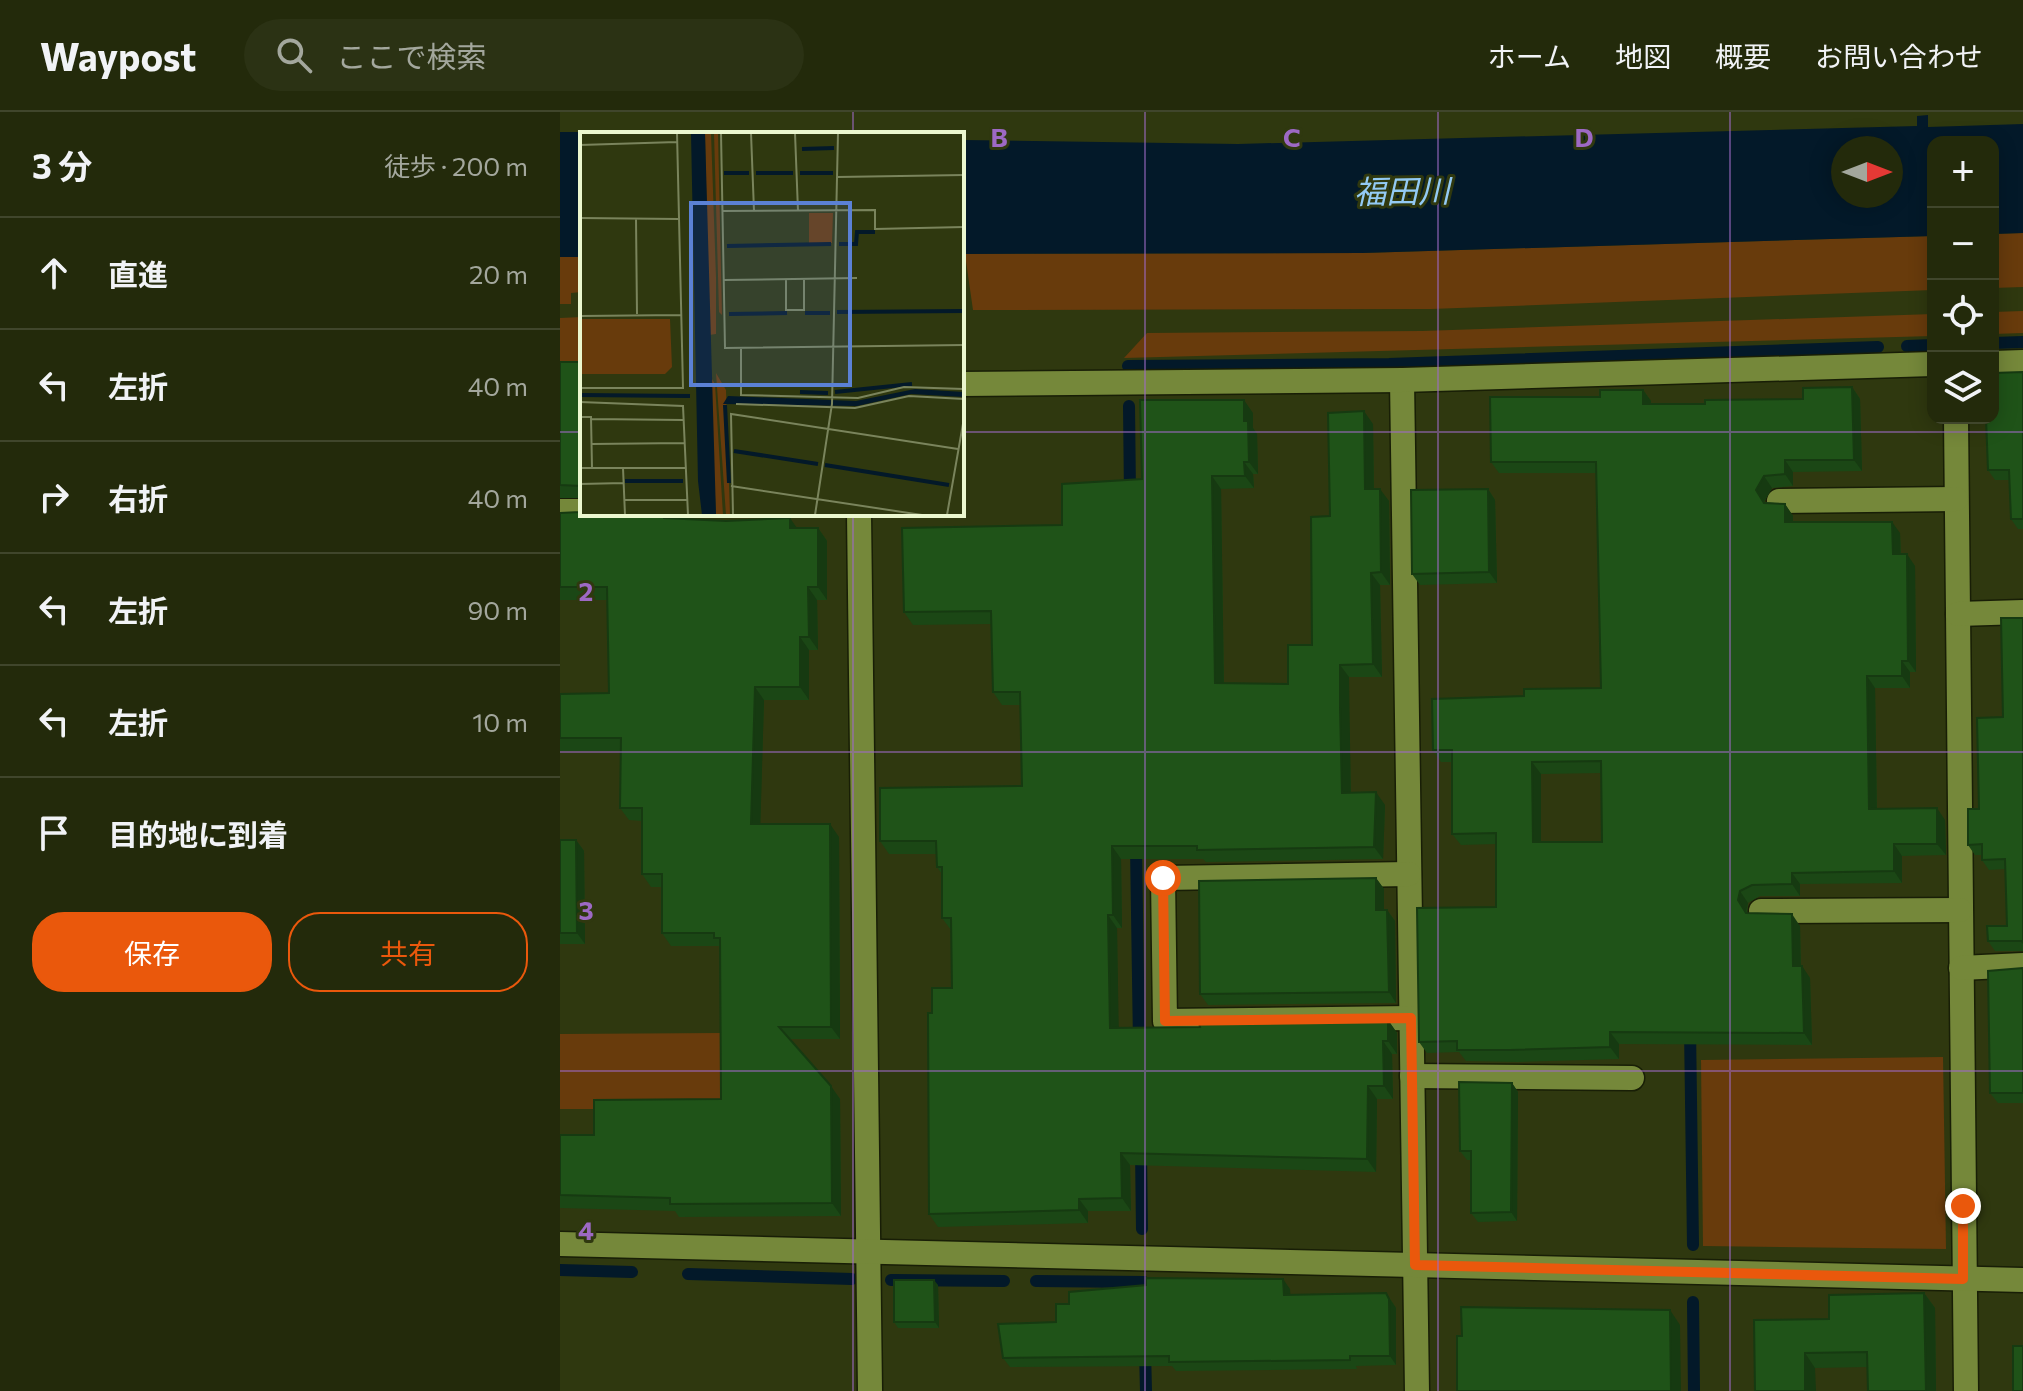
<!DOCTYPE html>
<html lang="ja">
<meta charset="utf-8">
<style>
body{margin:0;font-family:Commissioner,"Noto Sans JP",sans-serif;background:#2b3214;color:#f1f3f6}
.controls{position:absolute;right:24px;top:24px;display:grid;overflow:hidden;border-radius:16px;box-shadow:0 4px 20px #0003}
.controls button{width:72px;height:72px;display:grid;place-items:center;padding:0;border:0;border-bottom:2px solid #40462c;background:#232a0b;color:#f1f3f6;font:40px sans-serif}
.compass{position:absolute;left:1271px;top:24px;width:72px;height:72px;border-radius:50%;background:#232a0b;box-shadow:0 4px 20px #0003;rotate:90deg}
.stop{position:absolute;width:24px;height:24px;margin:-18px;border:6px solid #ea580c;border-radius:50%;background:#fff}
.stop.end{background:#ea580c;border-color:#fff;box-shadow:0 2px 8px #0008}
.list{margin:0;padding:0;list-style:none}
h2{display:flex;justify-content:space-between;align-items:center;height:104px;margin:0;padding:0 32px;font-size:34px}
h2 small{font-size:26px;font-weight:400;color:#a3a79d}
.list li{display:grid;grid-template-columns:52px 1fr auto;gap:24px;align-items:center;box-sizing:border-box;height:112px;padding:0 32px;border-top:2px solid #40462c}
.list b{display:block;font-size:30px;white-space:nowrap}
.list em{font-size:26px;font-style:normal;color:#a3a79d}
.actions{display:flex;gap:16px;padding:24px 32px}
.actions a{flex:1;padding:18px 0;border:2px solid #ea580c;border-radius:32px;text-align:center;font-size:28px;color:#ea580c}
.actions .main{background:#ea580c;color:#fff}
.icon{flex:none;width:44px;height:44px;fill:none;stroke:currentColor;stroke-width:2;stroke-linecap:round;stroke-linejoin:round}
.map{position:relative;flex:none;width:1463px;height:1279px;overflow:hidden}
header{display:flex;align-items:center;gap:48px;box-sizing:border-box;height:112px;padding:0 40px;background:#232a0b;border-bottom:2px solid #40462c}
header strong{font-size:38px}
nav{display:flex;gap:44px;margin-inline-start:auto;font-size:28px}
.search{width:560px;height:72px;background:#2b3214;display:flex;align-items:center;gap:20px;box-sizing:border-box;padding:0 28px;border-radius:44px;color:#a3a79d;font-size:30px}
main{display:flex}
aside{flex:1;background:#232a0b}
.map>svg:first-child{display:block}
.green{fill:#683b0c}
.water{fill:#031929;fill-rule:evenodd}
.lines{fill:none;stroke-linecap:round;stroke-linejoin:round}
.stream{stroke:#031929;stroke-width:12}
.minor-casing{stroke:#181e06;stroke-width:27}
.minor{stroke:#75883a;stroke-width:24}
.wall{fill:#1b4715;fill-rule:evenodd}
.shaded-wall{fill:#163a11}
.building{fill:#1f5318;stroke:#163a11;stroke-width:2;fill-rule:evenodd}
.route{stroke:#ea580c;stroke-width:10}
.grid{fill:none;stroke:#9d69c4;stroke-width:2;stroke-opacity:0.55}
.labels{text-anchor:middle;stroke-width:6;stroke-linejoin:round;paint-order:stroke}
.water-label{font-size:32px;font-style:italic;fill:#93caf4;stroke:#2f380f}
.inset-river{fill:none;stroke:#031929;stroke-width:4}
.inset-road{fill:none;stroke:#7a845c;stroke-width:2}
.view{fill:#5b81d5;fill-opacity:0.15;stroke:#5b81d5;stroke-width:4}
.inset-edge{fill:none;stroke:#ebf7cf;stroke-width:4}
.grid-label{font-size:26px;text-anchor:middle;font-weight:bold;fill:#9d69c4;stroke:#2f380f;stroke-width:6;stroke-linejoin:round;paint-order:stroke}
</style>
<header>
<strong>Waypost</strong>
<div class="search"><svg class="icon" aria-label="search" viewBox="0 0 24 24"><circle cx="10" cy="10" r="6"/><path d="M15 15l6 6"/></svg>ここで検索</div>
<nav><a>ホーム</a><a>地図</a><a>概要</a><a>お問い合わせ</a></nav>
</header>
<main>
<aside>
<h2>3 分<small>徒歩 · 200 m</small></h2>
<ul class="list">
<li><svg class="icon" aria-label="ahead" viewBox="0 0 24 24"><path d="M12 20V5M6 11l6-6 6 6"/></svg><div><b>直進</b></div><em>20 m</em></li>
<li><svg class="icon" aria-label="left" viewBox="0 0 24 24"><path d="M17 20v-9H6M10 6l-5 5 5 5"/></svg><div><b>左折</b></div><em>40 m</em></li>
<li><svg class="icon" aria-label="right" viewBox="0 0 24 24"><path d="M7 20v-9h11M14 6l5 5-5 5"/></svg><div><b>右折</b></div><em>40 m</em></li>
<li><svg class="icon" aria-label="left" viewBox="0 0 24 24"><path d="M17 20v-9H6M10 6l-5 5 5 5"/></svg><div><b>左折</b></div><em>90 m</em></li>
<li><svg class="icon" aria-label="left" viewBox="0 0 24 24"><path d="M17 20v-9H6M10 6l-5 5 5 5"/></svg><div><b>左折</b></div><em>10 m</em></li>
<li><svg class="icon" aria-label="arrive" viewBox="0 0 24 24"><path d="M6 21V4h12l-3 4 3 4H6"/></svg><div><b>目的地に到着</b></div></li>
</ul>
<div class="actions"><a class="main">保存</a><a>共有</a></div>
</aside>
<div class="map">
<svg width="1463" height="1279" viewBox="0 0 1463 1279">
<rect width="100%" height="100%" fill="#2f380f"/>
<!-- green -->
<g class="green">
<polygon points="1463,121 1463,175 1433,176 1433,122"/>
<polygon points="1373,124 1373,178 871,197 413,198 405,142 802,141"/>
<polygon points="0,145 22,145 22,180 11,181 11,192 0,192"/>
<polygon points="1463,199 1463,221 1433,222 1433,200"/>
<polygon points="1373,202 1373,224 564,246 587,221 862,219"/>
<polygon points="22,205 22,262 0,261 0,206"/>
<polygon points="160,921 160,997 0,997 0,922"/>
<polygon points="1383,945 1386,1137 1143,1134 1141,948"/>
</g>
<!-- water -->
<g class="water">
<path d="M1368,3v12l95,-3v109l-30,1v-92h-60v94l-571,17 -400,1v-114l276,4 679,-18v-10zM1283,36h48v48h-48z"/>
<polygon points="0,20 132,20 132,22 22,22 22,145 0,145"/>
</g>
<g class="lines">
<!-- stream -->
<g class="stream">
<polyline points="1433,231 1463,230"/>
<polyline points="1347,234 1373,233"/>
<polyline points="568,254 829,252 1318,235"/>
<polyline points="569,294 570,383"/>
<polyline points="576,734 579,931"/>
<polyline points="1130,916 1133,1133"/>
<polyline points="581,1038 582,1117"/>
<polyline points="0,1158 72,1160"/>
<polyline points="128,1162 292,1167"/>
<polyline points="331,1168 444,1169"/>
<polyline points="476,1169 584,1170 585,1188"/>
<polyline points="1133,1190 1134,1279"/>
<polyline points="585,1238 586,1279"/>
</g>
<!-- minor casing -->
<g class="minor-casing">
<g id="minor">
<polyline points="1433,251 1463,250"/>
<polyline points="842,268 857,1279"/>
<polyline points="402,272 842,268 1373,252"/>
<polyline points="1396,306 1406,1279"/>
<polyline points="1219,389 1396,387"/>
<polyline points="0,399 22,399"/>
<polyline points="299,402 310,1279"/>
<polyline points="1398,502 1463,500"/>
<polyline points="849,762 603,766 605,909 851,906"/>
<polyline points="1201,799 1400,798"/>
<polyline points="1401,856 1463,853"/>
<polyline points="852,964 1072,966"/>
<polyline points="0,1132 1463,1168"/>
</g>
</g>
<!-- minor -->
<use href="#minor" class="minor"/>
</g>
<!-- wall -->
<g class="wall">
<polygon points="0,250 22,252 22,386 0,386"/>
<polygon points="1463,260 1463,417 1458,417 1451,407 1450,368 1435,368 1428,358"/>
<path d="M1292,275l8,12 2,72 -69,1v14l-21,2 -8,14 21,2 8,12v6l107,11 1,21 14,12 1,106h-6v16h-35l2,121 68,11 1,35 -44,1v27l-102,1v12h-40l-12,7 -1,10 53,13 1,40 9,12 2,67 -193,-1v15l-101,3 -52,-1 -7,-9 -32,1 -8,-11 77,-135v-63l-35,1 -9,-11v-72h-11l-8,-12 91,-54 77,-8 -4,-215h-98l-8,-11 109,-65 43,-7 8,11v3h54l98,-5zM1041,661l1,69h-61v-68z"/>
<polygon points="693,301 693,316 697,322 698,362 693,362 694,376 661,377 664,571 728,572 752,533 770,404 813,312 814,377 829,389 830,473 820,473 822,565 789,565 789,608 791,681 825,693 823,747 646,750 643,747 561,747 562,816 557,816 558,916 640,915 828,908 837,921 837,942 832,942 833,987 817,987 816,1060 570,1053 571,1099 528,1099 528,1111 378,1115 369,1102 372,901 392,876 391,818 382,806 382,762 377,755 377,742 329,742 320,729 462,674 460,593 442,593 433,580 431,512 353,513 344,500 502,413"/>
<polygon points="928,377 935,388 937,471 860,473 852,462"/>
<polygon points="0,401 113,402 113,406 237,416 258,416 267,429 267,488 257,488 258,538 249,538 249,588 204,588 200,712 279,725 280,927 230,927 280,987 281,1104 119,1105 115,1099 0,1096 0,1023 34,1023 161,987 160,834 111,834 102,821 102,775 91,775 82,762 82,709 69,708 60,696 61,639 0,639 0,582 49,581 47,488 0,488"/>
<polygon points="1463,506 1463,839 1435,839 1428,829 1447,814 1446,757 1429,758 1422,748 1422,743 1415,743 1408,733 1443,605"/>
<polygon points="0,728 16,728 24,739 25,832 0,832"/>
<polygon points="816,766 824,777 824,798 827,798 835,809 836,891 648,893 640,882"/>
<polygon points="1463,856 1463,991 1438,991 1430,981"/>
<polygon points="952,971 958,980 957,1109 918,1110 911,1101 911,1048 907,1048 900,1039"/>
<polygon points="378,1173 379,1216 338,1216 334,1210"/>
<polygon points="730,1177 730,1183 826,1181 836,1196 836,1253 796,1254 797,1257 616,1259 612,1254 450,1255 443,1246 496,1210"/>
<polygon points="1364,1181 1375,1196 1376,1279 1308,1279 1308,1255 1255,1256 1195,1279 1269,1207"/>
</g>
<!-- shaded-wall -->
<g class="shaded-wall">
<polygon points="1292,275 1300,287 1302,359 1294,348"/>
<polygon points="1083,278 1091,289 1091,303 1083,292"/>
<polygon points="684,288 693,301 693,316 697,322 698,362 689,350 684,309"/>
<polygon points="804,299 813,312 814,390 805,377"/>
<polygon points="1225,348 1233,360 1233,374 1225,362"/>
<polygon points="684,350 693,362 694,376 685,364"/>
<polygon points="652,364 661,377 664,584 655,571"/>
<polygon points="1204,364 1212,376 1204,390 1196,378"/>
<polygon points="820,377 829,389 830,473 821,460"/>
<polygon points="928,377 935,388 937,471 929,460"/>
<polygon points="1225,392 1233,404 1233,421 1225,410"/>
<polygon points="104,402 113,402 113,419 104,406"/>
<polygon points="230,406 239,419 230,416"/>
<polygon points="1332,410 1340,421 1341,454 1333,442"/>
<polygon points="258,416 267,429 267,488 258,475"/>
<polygon points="1347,442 1355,454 1356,560 1348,549"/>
<polygon points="811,461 820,473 822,565 813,552"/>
<polygon points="248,475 257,488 258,538 249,525"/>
<polygon points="240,525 249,538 249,588 240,575"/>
<polygon points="1342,549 1350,560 1350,576 1342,564"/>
<polygon points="780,553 789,565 791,694 782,681"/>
<polygon points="1307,564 1315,576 1317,709 1309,697"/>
<polygon points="195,575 204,588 200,725 191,712"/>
<polygon points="972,650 981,662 981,742 973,730"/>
<polygon points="816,680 825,693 823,747 814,735"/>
<polygon points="1377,696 1385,708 1386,743 1377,732"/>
<polygon points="270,712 279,725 280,927 271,915"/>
<polygon points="16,728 24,739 25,832 17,821"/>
<polygon points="1334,732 1342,744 1342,771 1334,759"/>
<polygon points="552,734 561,747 562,816 553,803"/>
<polygon points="1232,761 1240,772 1240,784 1232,772"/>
<polygon points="816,766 824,777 824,809 816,798"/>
<polygon points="1180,779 1188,791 1186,800 1178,788"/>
<polygon points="827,798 835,809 836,891 829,880"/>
<polygon points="1232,802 1240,814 1241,866 1233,854"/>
<polygon points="548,803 557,816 559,929 550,916"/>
<polygon points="1242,854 1250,866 1252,933 1244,921"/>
<polygon points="828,908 837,921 837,942 828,929"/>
<polygon points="1050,920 1059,932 1059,947 1050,935"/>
<polygon points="823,929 832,942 833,987 824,974"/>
<polygon points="952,971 958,980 957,1109 951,1100"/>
<polygon points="271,974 280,987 281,1104 272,1091"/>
<polygon points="808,974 817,987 816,1060 807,1047"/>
<polygon points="561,1041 570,1053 571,1099 562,1086"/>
<polygon points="519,1087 528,1099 528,1111 519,1098"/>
<polygon points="723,1167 730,1177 731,1192 724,1183"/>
<polygon points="374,1168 378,1173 379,1216 375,1210"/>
<polygon points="826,1181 836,1196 836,1253 830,1244"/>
<polygon points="1364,1181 1375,1196 1376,1279 1366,1279"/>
<polygon points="1110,1198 1120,1213 1121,1279 1111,1279"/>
<polygon points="1245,1241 1255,1256 1256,1279 1245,1279"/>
</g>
<!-- building -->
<g class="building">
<polygon points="0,250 21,250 22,252 22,375 21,374 0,373"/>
<polygon points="1463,260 1463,407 1451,407 1449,358 1428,358 1426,306 1433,306 1433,261"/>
<path d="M1292,275l2,73h-69v14l-21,2 -8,14 8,13 21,1v18h107l1,32h14l1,107h-6v15h-35l2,133 68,-1v36h-43v27l-102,2v11l-40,1 -12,6 -2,9 8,13 46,1 1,52h9l2,67 -194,-1v15l-100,3h-53v-9l-38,1 -2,-134 79,-1v-74l-44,1v-84h-19l-1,-51 92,-3v-7l77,-1 -5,-226h-105l-1,-65h110v-7h43v14h62v-4l98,-1v-11zM1041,649l1,81h-69l-1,-80z"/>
<polygon points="580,288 684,288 684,309 688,309 689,350 684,350 685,364 652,364 655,571 728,572 728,533 752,533 751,405 770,404 768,301 804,299 805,377 820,377 821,460 811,461 813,552 780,553 780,595 782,681 816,680 814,735 637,738 637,734 552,734 553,803 548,803 550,916 640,915 639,911 828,908 828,929 823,929 824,974 808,974 807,1047 561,1041 562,1086 519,1087 519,1098 369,1102 368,901 372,901 372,876 392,876 391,806 382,806 382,755 377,755 376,729 320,729 320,676 462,674 460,580 433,580 431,499 344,500 342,416 502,413 502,372 582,367"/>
<polygon points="928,377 929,460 852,462 851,378"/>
<polygon points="22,396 22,402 104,402 104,406 166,409 230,406 230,416 258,416 258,475 248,475 249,525 240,525 240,575 195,575 191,712 270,712 271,915 219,915 271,974 272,1091 110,1092 110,1086 0,1083 0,1023 34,1023 34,988 161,987 160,826 154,826 154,821 102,821 102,762 82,762 82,696 60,696 61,626 0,626 0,582 49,581 47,475 0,475 0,401 20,400"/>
<polygon points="1441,506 1463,506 1463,831 1462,829 1428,829 1427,814 1447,814 1445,747 1422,748 1422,732 1408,733 1408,697 1419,697 1417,606 1443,605"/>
<polygon points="0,728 16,728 17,821 0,821"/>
<polygon points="816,766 816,798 827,798 829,880 640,882 639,769"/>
<polygon points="1463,856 1463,981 1430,981 1428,859"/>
<polygon points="899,970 952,971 951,1100 911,1101 911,1039 900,1039"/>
<polygon points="586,1166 723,1167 724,1183 826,1181 829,1187 830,1244 790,1244 790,1248 609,1250 609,1244 443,1246 438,1212 496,1210 496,1192 509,1192 509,1180 586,1173"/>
<polygon points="334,1168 374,1168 375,1210 334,1210"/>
<polygon points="1364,1181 1366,1279 1308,1279 1307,1240 1245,1241 1245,1279 1195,1279 1194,1208 1269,1207 1269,1183"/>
<polygon points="901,1195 1110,1198 1111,1279 897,1279 897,1224 902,1224"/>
<rect x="1453" y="1234" width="10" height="45"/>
</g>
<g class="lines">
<!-- route -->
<polyline class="route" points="603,766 605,909 851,906 855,1153 1403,1167 1403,1094"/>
</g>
<!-- grid -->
<path class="grid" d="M293,0v22M585,0v1279M878,0v1279M1170,0v1279M0,320h22M402,320h1061M293,402v877M0,640h1463M0,959h1463"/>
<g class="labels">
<!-- water labels -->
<g class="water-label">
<text transform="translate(842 80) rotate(-1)" y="11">福田川</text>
</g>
</g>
<!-- overview -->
<g transform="translate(20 20)">
<rect width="384" height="384" fill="#2f380f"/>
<path d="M125,1h6l5,144v57l-7,1zM134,1h4l4,182 -3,-3zM229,81h24l-1,30h-23zM0,187h90l2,48 -7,7h-85zM136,241l10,17 4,125h-4zM129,242l6,10 8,131h-7z" fill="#683b0c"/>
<path d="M111,1h14l11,382h-14l-4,-34zM335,257l49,3v5l-53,-3 -54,12 -134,-2 5,-8 128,5z" fill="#031929"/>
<path class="inset-river" d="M222,17l32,-1M144,41h25M176,41h37M220,41h33M259,112h17l1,-12h18M147,114l104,-2M257,180l127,-1M225,181h25M149,182l58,-1M220,260l28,1M255,260l77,-8M0,263l110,1M145,273l4,78M154,319l84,13M245,333l124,20M45,349h58"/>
<path class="inset-road" d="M141,1l4,215 239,-3M171,1l3,78M215,1l3,78M0,13l97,-3M257,45l127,-2M142,79l153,-1v19l89,-2M0,86l99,1M56,87l1,95M206,147v31h18v-31M144,148l133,-2M0,184l101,-1M161,216v47l117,3 46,-11 60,2M0,256h103l-6,-255M0,270l103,4 5,109M156,272l119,4 54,-12 55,3M0,285h11l1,51M11,287l92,1M12,312l92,-1M0,336h105M43,336l2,47M0,352l44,-1M151,354l191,29M45,368h62M153,383l-2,-101 227,35M235,383l17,-111 6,-271M367,383l17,-97"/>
<path class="view" d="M111,71h159v182h-159z"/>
<rect width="384" height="384" class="inset-edge"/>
</g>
<g class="grid-label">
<text x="439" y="35">B</text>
<text x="732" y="35">C</text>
<text x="1024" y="35">D</text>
<text x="26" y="489">2</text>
<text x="26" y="808">3</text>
<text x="26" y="1128">4</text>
</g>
</svg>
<div class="controls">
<button>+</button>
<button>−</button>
<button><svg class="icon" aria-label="locate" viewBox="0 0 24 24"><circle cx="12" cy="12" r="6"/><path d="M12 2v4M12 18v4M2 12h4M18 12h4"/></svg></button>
<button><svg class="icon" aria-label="layers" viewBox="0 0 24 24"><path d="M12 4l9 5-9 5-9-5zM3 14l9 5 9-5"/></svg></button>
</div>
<svg class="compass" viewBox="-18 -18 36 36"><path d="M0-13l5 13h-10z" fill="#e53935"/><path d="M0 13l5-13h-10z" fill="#a3a79d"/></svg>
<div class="stop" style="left:603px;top:766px"></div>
<div class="stop end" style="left:1403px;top:1094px"></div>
</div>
</main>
